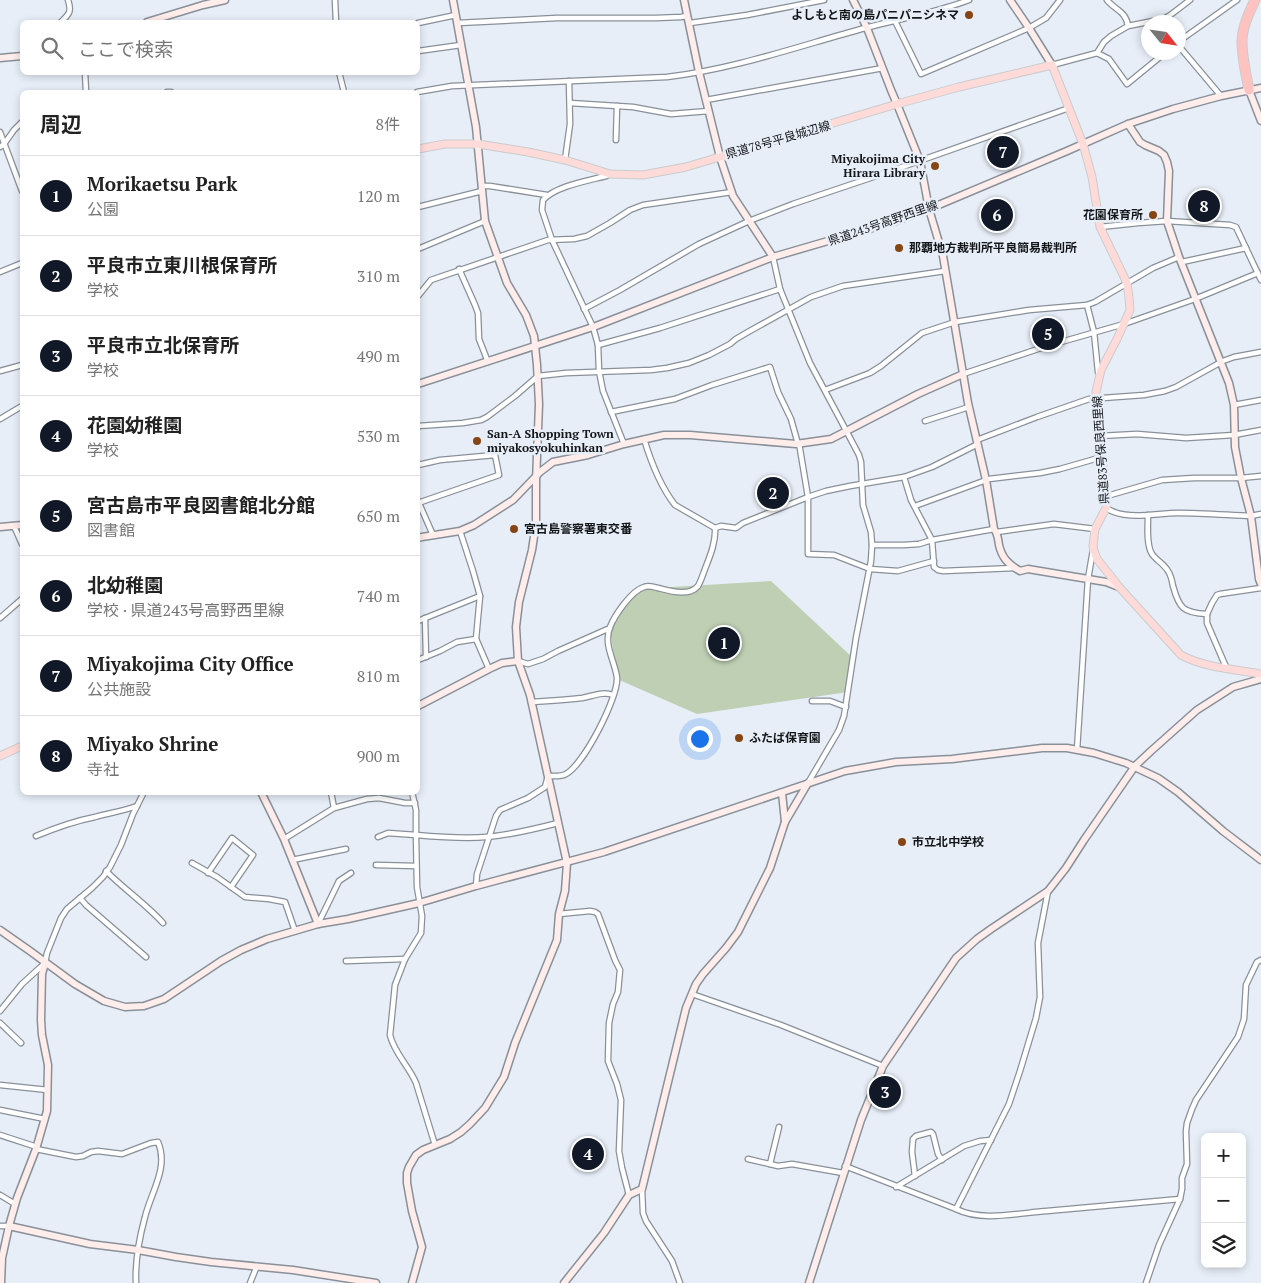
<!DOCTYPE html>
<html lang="ja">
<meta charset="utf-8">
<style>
body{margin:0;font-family:"PT Serif","Noto Sans JP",serif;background:#f6f6f6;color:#222}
.controls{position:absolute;right:15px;bottom:15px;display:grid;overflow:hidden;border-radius:8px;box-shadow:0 2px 8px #0003}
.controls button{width:45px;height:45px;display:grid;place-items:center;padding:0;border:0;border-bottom:1px solid #e0e0e0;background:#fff;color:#222;font:25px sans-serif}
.compass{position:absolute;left:1141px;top:15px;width:45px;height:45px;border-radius:50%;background:#fff;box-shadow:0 2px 8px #0003;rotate:120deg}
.you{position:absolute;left:699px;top:738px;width:18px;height:18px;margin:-12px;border:4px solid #fff;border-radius:50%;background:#1a73e8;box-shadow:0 0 0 8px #1a73e833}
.badge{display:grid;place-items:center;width:32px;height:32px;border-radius:50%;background:#111827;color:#fff;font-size:16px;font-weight:700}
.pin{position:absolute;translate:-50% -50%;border:2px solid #fff;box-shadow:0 1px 5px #0006}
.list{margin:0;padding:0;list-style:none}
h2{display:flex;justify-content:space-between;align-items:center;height:65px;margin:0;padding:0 20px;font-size:21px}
h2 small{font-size:16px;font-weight:400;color:#767676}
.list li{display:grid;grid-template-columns:32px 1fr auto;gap:15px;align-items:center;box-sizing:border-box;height:80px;padding:0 20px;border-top:1px solid #e0e0e0}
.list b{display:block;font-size:19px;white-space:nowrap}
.list p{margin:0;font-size:16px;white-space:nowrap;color:#767676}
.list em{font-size:16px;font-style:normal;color:#767676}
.icon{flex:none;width:28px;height:28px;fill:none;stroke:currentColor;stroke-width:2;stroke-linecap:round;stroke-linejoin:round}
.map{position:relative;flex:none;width:1261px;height:1283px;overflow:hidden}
.search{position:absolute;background:#fff;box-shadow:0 2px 8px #0003;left:20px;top:20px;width:400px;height:55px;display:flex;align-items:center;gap:12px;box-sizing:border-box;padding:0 18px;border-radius:8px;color:#767676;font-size:19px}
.panel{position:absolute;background:#fff;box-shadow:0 2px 8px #0003;left:20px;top:90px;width:400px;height:705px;border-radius:8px}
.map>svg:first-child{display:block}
.green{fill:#becfb3}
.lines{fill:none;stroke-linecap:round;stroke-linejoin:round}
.street-casing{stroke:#899098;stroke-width:7}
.secondary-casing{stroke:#899098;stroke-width:9}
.primary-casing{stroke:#cbcccc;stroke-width:9}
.highway-casing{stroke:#cbcccc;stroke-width:11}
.street{stroke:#fff;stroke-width:4.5}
.secondary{stroke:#ffedec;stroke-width:6}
.primary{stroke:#fedbd9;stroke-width:7}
.highway{stroke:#fec3c0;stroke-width:9}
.poi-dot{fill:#874514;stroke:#e7eef8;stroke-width:2}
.labels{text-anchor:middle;stroke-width:5;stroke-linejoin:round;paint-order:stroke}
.poi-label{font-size:12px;font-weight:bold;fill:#131619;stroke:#e7eef8;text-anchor:start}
.street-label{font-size:12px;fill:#131619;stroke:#e7eef8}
</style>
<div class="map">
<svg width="1261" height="1283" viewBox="0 0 1261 1283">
<rect width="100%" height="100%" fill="#e7eef8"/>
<!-- green -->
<polygon class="green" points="771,581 853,658 848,692 697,714 617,679 610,628 638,589"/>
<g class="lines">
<!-- street casing -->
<g class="street-casing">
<g id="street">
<polyline points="335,0 336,22"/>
<path d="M1107,0c8,10 19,11 21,26"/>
<polyline points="895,21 921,74 1029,28 1046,18 1060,0"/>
<path d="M61,22c8,-8 11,-10 7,-22"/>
<polyline points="418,23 456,15"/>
<polyline points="458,23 557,18 656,18 681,17 687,16"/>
<polyline points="690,23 747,15 824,0"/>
<polyline points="1178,42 1237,0"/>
<polyline points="1178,45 1221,96"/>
<polyline points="418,51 461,45"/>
<polyline points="1097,53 1109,59 1127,84 1166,52"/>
<polyline points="1052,65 1097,53 1104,42 1111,36 1128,26 1163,19 1169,16 1190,0"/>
<polyline points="85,72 86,92"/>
<polyline points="339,72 344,92"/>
<polyline points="167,92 171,92"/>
<path d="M417,92l35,-6 215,-9c68,-8 132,-31 198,-49 34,-9 70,-15 104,-28"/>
<polyline points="706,100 883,68"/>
<polyline points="570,103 633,107 671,114 709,111"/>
<polyline points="0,132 22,191"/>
<polyline points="616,140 617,106"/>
<polyline points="0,147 4,144 14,130 22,122"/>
<polyline points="565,160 570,124 569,81"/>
<path d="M610,174l-4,2c-19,5 -50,10 -63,24l-1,10 10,30 41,87 5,18 1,26 4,20 21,53"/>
<polyline points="482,186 490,186 547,195"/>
<polyline points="418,207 482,191"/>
<polyline points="1100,227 1138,223 1167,221 1230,225 1236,227 1261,280"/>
<polyline points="418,249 485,221"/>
<polyline points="773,257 780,289 810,363 840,419 859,455 861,462 863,505 871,532 872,545 871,561 856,638 844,716 839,730 808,783"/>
<polyline points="1182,262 1246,248"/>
<polyline points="459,269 475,305 478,313 479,339 488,362"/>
<polyline points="0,272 22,263"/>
<polyline points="418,296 431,280 548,240 574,239 587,236 610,223 630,210 643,205 732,192"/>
<polyline points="1087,305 1094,332 1098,372"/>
<polyline points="584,309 620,290 699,244 749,221 793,204 888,172 1069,108"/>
<polyline points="598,345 660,328 780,289"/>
<polyline points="0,371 22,365"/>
<polyline points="963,374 1047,346 1124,324 1195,299 1258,273"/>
<polyline points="825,390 870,373 881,366 922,333 955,322 1029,310 1087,305 1095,302 1153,268 1179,257"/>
<polyline points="1234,405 1261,400"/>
<polyline points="611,412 675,399 712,385 770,367 778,392 791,419 798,444"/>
<polyline points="0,419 22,406"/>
<polyline points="925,421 969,407"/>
<polyline points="418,426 463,423 481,420 487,417 515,396 538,376 566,373 651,370 667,368 689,363 709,355 730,344 736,339 748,332 811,297 843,286 945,271"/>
<polyline points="1099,436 1137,434 1186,438 1234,435 1261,430"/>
<path d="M644,439c7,23 16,47 31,66l40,23"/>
<polyline points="977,440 1037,417 1089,399 1144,395 1165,391 1176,387 1223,361 1234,357 1261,352"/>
<polyline points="799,443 808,497 808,554 834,555 870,569 898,571 934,561"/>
<polyline points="418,465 440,460 495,455 499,475 418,503"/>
<polyline points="904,477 911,500 932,540 934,567 938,570 943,571 1015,568"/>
<polyline points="1107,496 1162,480 1194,478 1241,478 1261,476"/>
<polyline points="418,501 433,535"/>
<polyline points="915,506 989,479 1040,473 1060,469 1102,457"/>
<path d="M1106,508c20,13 49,5 72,5 24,0 49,2 73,3l10,-2"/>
<path d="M1148,515c0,10 -2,30 4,39 4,6 12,10 16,17 3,4 4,10 5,15 6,22 10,27 34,28"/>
<polyline points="14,526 22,544"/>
<polyline points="715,528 721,526 736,528 743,523 808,497 826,491 850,486 904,477 932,467 978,444"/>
<polyline points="460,531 473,571 480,596 476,639 489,669"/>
<polyline points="997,532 1054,524 1095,529"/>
<polyline points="872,545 904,545 919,544 932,540 994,529"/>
<polyline points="0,618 22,599"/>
<polyline points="425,618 426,657"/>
<polyline points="418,621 480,596"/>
<polyline points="418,660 440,651 457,642 476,639"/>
<polyline points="518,661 528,664 543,659 558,651 610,628"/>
<polyline points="1226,667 1207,623 1207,614 1212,603 1217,595 1220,594 1261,588"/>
<polyline points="812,701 830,701 846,707"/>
<path d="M531,702c17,-1 34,-2 51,-4 11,-2 21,-7 31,-3"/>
<polyline points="1077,750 1088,579 1093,550"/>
<polyline points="331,792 334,808"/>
<path d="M36,836c19,-8 39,-15 59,-19 14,-4 28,-6 42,-11"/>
<polyline points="378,837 388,833 416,835 416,810 412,792"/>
<polyline points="284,839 334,808 367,799 379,798 405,803 415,803"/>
<polyline points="292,860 346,849"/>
<polyline points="192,863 217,877 245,897 269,899 285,902 295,931"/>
<polyline points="376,865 416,866"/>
<path d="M106,871c19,19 40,33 57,52"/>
<polyline points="208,873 232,838 253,855 231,887"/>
<path d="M476,886l1,-12 19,-58 4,-6 28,-12 17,-11 3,-11c6,0 13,1 18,-2 18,-10 52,-76 51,-96 -2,-17 -14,-33 -7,-51 5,-12 21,-36 34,-40 5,-2 9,0 14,1 12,3 31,9 40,-2 3,-5 5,-12 7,-17 5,-13 11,-27 10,-41"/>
<polyline points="80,898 86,905 146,957"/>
<polyline points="559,914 590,911 595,912 598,914 615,960 620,970 618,992 613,1004 609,1023 608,1061 617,1084 621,1100 619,1151 622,1168 629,1195"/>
<polyline points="318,924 339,881 351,873"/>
<polyline points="346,961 405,959"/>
<polyline points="692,994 781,1025 883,1066"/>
<polyline points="0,1011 22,984 45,963 47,953 61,918 67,909 92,888 103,877 110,867 121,845 133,814 144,792"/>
<polyline points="0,1023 21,1043"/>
<polyline points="0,1085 48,1090"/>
<polyline points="0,1110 45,1119"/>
<polyline points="0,1135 37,1147"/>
<path d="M435,1145l-19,-62c-7,-17 -22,-30 -26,-48l5,-50 10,-26 16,-26 1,-17 -5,-29 -1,-52c23,2 47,4 70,2 24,-2 49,-8 72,-14"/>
<path d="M36,1149l40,8 7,-1 8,-4 7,-1 24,3 29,-11 7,-1c11,26 -7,50 -13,75 -6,22 -10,44 -9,66"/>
<polyline points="748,1159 778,1166 792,1164 843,1173"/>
<polyline points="770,1164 779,1127"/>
<path d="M845,1166l111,43c26,13 62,4 91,2 44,-4 89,-8 133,-12"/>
<polyline points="915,1176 912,1152 913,1139 916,1136 931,1132 933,1134 938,1154 942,1160"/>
<polyline points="896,1187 964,1146 980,1141 991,1140"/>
<polyline points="642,1189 643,1213 646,1221 672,1261 680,1283"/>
<polyline points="0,1195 15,1204"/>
<polyline points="956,1209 1009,1104 1020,1071 1036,1018 1040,997 1038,943 1048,891"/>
<polyline points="0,1226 9,1226"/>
<polyline points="250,1283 257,1266"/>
<polyline points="1146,1283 1159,1245 1180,1199 1182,1189 1182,1178 1187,1164 1186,1131 1187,1123 1192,1109 1196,1100 1238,1037 1244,1019 1246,985 1257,962 1261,960"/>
</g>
</g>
<!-- secondary casing -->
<g class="secondary-casing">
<g id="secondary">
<polyline points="684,0 699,72 720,157 733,196 773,257"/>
<path d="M853,0l14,28 24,62 6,14 23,57 9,48 14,47 25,147 18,77 8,49c4,5 4,10 5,16 3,13 9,19 21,26l8,-2 78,13 13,5"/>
<polyline points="1010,0 1029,28 1052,65"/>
<polyline points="147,22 203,5 225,0"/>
<polyline points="0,58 22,56"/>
<polyline points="1249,90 1261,121"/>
<polyline points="1128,124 1140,142 1145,145 1159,151 1164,155 1167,162 1169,171 1167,221 1179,257 1229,383 1234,405 1235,447 1241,478 1251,516 1259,579 1261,584"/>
<polyline points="418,384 596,326 773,257 893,222 929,209 1067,151 1128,124 1173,109 1221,96 1261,88"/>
<polyline points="0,527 22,525"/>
<polyline points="418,538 422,537 460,531 474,525 513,500 540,472 553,462 588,455 624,444 664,435 690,435 796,444 831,439 918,394 963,374"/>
<polyline points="418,706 489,669 502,663 518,661"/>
<polyline points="261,792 284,839 318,924"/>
<polyline points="782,793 785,822"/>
<polyline points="0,930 30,951 75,984 104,1001 125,1007 144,1006 164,999 221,961 241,950 267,939 318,924 348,919 419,903 476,886 604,852 845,771 896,762 952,759 1042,748 1067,748 1094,753 1126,763 1158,778 1178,792 1223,831 1261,860"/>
<polyline points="9,1226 90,1244 138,1250 176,1257 211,1262 293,1270 376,1283"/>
<polyline points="1,1283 2,1258 9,1226 17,1198 36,1149 47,1111 48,1065 42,1035 41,1020 42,974 45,963"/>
<polyline points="412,1283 422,1247 412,1211 407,1183 407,1173 409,1167 416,1155 423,1150 450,1139 461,1132 470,1124 485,1108 504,1077 515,1043 557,940 559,914 565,891 567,863 530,695 518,661 516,627 519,602 532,550 536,523 536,482 539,404 537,365 534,336 526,315 507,283 485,221 476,127 453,0"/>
<polyline points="564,1283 604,1233 629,1195 642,1189 686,1008 696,984 703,974 726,948 738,932 770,868 785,822 808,783"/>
<polyline points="809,1283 861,1120 883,1066 956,958 977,939 991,929 1048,891 1066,868 1084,840 1135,766 1151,751 1197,710 1233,687 1261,679"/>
</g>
</g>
<!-- primary casing -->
<g class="primary-casing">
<g id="primary">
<path d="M418,149l27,-5h33l50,8 37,8 45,14 33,1 43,-8 211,-63 62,-17 93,-22 31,79 9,33 8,50 27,56 2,15 1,12 -13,29 -16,31 -5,22 3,44 8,60 -1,12 -11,21 -2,17 1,5 3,8 23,29 61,67c24,13 53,14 80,19"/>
<polyline points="0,756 22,746"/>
</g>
</g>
<!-- highway casing -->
<g class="highway-casing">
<path id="highway" d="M1249,90c-3,-16 -7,-32 -7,-48 0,-15 7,-29 13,-42"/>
</g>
<!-- street -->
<use href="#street" class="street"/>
<!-- secondary -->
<use href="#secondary" class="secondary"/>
<!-- primary -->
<use href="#primary" class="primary"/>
<!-- highway -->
<use href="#highway" class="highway"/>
</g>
<!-- markers -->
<g class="poi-dot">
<circle cx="969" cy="15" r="5"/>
<circle cx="935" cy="166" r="5"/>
<circle cx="1153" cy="215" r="5"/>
<circle cx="899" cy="248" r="5"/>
<circle cx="477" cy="441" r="5"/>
<circle cx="514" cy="529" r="5"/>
<circle cx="739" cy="738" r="5"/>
<circle cx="902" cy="842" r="5"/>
</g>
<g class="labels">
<!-- poi labels -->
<g class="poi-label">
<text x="959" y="19" text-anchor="end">よしもと南の島パニパニシネマ</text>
<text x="925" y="163" text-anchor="end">Miyakojima City<tspan x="925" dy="14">Hirara Library</tspan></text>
<text x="1143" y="219" text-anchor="end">花園保育所</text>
<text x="909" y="252">那覇地方裁判所平良簡易裁判所</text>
<text x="487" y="438">San-A Shopping Town<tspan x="487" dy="14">miyakosyokuhinkan</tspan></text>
<text x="524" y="533">宮古島警察署東交番</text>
<text x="749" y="742">ふたば保育園</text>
<text x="912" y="846">市立北中学校</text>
</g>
<!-- street labels -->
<g class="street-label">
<text transform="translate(778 140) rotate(-16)" y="4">県道78号平良城辺線</text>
<text transform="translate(883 223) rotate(-19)" y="4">県道243号高野西里線</text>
<text transform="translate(1101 450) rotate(-94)" y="4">県道83号保良西里線</text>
</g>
</g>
</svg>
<div class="controls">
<button>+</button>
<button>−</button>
<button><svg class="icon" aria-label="layers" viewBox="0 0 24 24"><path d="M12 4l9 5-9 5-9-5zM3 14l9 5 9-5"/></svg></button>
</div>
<svg class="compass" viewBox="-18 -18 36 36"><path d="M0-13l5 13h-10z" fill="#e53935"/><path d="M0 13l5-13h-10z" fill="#767676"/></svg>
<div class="you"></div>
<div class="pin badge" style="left:724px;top:643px">1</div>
<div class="pin badge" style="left:773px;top:493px">2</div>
<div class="pin badge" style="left:885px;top:1092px">3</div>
<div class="pin badge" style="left:588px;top:1154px">4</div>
<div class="pin badge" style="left:1048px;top:334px">5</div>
<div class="pin badge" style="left:997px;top:215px">6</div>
<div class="pin badge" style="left:1003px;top:152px">7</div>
<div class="pin badge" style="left:1204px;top:206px">8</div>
<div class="search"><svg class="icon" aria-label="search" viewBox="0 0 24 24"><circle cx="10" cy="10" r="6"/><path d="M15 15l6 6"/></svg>ここで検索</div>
<section class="panel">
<h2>周辺<small>8件</small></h2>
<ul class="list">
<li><span class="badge">1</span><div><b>Morikaetsu Park</b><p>公園</p></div><em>120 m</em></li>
<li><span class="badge">2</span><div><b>平良市立東川根保育所</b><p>学校</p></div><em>310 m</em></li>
<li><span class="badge">3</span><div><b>平良市立北保育所</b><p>学校</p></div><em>490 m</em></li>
<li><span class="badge">4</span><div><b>花園幼稚園</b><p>学校</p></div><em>530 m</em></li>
<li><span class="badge">5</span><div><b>宮古島市平良図書館北分館</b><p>図書館</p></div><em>650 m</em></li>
<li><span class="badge">6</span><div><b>北幼稚園</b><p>学校 · 県道243号高野西里線</p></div><em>740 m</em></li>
<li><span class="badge">7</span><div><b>Miyakojima City Office</b><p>公共施設</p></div><em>810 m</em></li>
<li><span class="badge">8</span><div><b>Miyako Shrine</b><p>寺社</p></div><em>900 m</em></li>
</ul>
</section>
</div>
